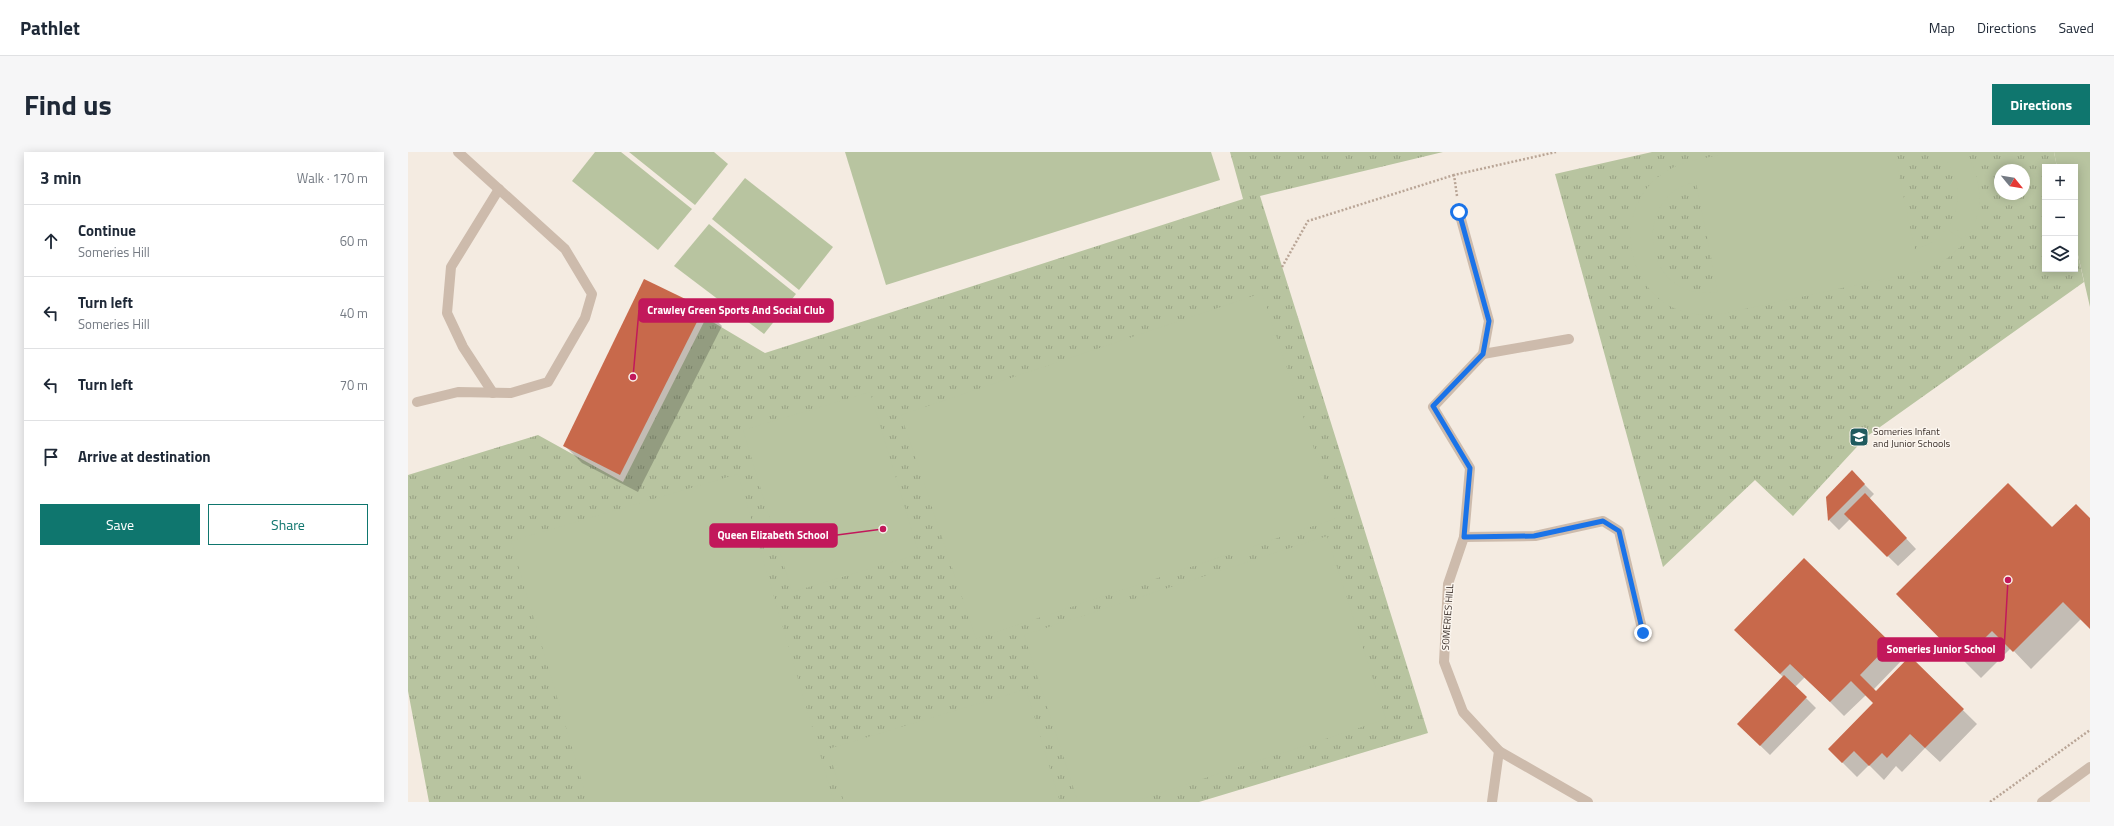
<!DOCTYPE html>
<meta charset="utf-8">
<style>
body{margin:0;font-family:"Titillium Web",sans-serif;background:#f6f6f7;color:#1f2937}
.controls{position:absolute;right:12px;top:12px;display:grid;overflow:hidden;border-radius:0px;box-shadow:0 2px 10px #0003}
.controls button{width:36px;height:36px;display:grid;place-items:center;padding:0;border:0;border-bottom:1px solid #e0e1e3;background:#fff;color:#1f2937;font:20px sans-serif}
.compass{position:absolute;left:1586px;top:12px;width:36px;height:36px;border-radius:50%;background:#fff;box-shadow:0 2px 10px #0003;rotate:120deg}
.stop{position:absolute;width:12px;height:12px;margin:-9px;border:3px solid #1a73e8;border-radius:50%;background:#fff}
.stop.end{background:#1a73e8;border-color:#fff;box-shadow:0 1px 4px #0008}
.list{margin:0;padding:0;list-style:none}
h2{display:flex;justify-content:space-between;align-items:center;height:52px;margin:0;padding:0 16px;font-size:17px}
h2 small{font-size:13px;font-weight:400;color:#747a83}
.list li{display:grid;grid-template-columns:26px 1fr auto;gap:12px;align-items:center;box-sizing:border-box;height:72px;padding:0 16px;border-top:1px solid #e0e1e3}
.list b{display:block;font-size:15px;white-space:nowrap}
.list p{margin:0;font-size:13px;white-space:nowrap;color:#747a83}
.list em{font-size:13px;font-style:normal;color:#747a83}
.actions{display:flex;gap:8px;padding:12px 16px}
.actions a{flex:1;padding:9px 0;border:1px solid #0f766e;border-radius:0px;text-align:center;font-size:14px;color:#0f766e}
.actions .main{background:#0f766e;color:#fff}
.icon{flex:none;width:22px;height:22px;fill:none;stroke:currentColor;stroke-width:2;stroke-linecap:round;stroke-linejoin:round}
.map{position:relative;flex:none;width:1682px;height:650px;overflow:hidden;border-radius:0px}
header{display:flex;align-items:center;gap:24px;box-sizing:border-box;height:56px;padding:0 20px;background:#fff;border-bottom:1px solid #e0e1e3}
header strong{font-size:19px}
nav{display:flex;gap:22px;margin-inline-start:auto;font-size:14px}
.intro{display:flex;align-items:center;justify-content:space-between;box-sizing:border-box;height:96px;padding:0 24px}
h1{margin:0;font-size:28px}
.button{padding:10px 18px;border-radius:0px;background:#0f766e;color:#fff;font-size:14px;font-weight:700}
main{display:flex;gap:24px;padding:0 24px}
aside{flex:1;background:#fff;border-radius:0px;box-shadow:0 2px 10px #0003}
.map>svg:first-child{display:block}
.grass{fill:url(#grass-tufts);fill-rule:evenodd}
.garden{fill:#b8c4a0;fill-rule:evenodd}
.shadow{fill:#0003}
.building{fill:#c8694b}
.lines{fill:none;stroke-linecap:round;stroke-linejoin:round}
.path{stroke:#b9a596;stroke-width:2.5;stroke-dasharray:2 2;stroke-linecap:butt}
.minor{stroke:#cdbbac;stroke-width:10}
.route{stroke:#1a73e8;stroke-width:5}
.labels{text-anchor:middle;stroke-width:3;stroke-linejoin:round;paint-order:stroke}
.poi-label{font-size:10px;fill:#3b302b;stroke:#fbf5ee;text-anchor:start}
.street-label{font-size:10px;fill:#3b302b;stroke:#fbf5ee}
.leader{fill:none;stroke:#c2185b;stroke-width:1.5}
.callout-dot{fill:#c2185b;stroke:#fbf5ee;stroke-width:1.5}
.callout{fill:#c2185b;stroke:#c2185b;stroke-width:1.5}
.callout-label{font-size:11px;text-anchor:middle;font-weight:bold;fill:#fff}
</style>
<header>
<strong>Pathlet</strong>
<nav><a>Map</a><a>Directions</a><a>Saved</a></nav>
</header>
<div class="intro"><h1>Find us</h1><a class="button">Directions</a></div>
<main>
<aside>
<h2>3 min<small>Walk · 170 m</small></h2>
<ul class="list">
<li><svg class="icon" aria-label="ahead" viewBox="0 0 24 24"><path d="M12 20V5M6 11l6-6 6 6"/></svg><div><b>Continue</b><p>Someries Hill</p></div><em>60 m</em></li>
<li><svg class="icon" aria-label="left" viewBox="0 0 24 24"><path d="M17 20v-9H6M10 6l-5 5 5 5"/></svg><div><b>Turn left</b><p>Someries Hill</p></div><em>40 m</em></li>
<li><svg class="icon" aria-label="left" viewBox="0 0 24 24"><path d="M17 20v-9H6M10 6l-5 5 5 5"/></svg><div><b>Turn left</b></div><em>70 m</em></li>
<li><svg class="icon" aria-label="arrive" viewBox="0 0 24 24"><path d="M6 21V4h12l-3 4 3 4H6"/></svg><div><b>Arrive at destination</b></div></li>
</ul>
<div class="actions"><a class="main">Save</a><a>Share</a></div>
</aside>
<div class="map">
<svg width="1682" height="650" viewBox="0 0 1682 650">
<defs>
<pattern id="grass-tufts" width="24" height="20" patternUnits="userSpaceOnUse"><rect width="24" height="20" fill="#b8c4a0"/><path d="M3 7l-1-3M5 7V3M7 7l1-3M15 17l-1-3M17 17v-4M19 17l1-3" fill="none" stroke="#97a083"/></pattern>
</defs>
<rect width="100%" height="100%" fill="#f4ebe1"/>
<!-- grass -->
<g class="grass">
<polygon points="822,0 1035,0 852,44 1020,581 791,650 21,650 0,539 0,323 130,283 215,330 298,166 357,201 835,47"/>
<path d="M1244,0h402l3,15h-12v102h30v-27l9,40 -218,155 -73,79 -38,-36 -92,87 -108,-393zM1592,18h24v24h-24z"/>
</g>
<!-- garden -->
<g class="garden">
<polygon points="187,0 213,0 284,57 250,98 164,29"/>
<polygon points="221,0 306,0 320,12 287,53"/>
<polygon points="437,0 803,0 812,28 478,133"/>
<path d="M1329,0h157l21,98 18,-8 14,-13 19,13 -22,19 -22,10 -201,43c-15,1 -30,1 -45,-5 -53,-24 -62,-101 -14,-135 21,-15 51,-17 75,-22zM1288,30l22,110c-78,12 -87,-99 -22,-110z"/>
<path d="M1527,0h31c16,28 19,57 2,86l-18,-13c13,-23 10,-58 -15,-73z"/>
<polygon points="1646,0 1682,0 1682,155 1667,90 1667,15 1649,15"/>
<polygon points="337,26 425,95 391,138 304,67"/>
<polygon points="301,72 388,142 356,182 266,114"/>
<polygon points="854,141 929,366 568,487 493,263"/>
<polygon points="462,240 511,402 384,440 335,278"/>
<polygon points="330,322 426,650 180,650 103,389"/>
<polygon points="919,384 978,567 724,650 670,650 616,483"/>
<polygon points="618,537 652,650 436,650 420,597"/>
</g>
<!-- shadow -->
<g class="shadow">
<polygon points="296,156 314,174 230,340 174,311 156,293"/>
<polygon points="1444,320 1466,342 1461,347 1508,397 1490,414 1442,367 1431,378 1421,368 1419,345"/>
<polygon points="1682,367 1682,476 1673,467 1623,517 1603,496 1573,526 1489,442 1644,377"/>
<polygon points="1396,407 1496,506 1465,538 1468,541 1502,506 1569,572 1532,610 1517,596 1494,620 1488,614 1476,628 1461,613 1449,625 1421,597 1466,551 1458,543 1436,564 1397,525 1387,535 1408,556 1362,603 1330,572 1375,525 1327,478"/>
</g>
<!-- building -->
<g class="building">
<polygon points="236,127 296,156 212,323 155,294"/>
<polygon points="1444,318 1457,332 1420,369 1418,345"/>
<polygon points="1600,331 1644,375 1668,352 1682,366 1682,477 1655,450 1605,500 1584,479 1554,509 1488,442"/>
<polygon points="1457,341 1499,386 1479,405 1436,362"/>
<polygon points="1396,406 1483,491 1452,523 1468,539 1502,504 1556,557 1517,596 1502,582 1479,606 1474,601 1461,614 1446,599 1434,611 1420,597 1465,551 1443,529 1422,550 1382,512 1372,522 1326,478"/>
<polygon points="1376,523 1399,545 1352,594 1329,572"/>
</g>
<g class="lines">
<!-- path -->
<g class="path">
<polyline points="1049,44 1046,23 1148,0"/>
<polyline points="874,115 900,69 1046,23"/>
<polyline points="1582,650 1682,578"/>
</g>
<!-- minor -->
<g class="minor">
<polyline points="1051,60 1081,169 1075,202 1161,187"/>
<polyline points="1075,202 1025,255 1062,316 1056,385 1040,432 1036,510 1055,560 1091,599 1084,650"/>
<polyline points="85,241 55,195 39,161 43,115 91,37"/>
<polyline points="9,250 50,240 103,241 140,230 177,166 184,142 157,97 50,0"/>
<polyline points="1056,385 1127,384 1195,369 1211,379 1235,481"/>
<polyline points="1091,599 1180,650"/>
<polyline points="1634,650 1682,615"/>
</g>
</g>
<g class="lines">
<!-- route -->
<polyline class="route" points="1051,60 1081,169 1075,202 1025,254 1062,316 1056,385 1126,384 1195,369 1211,379 1235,481"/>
</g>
<!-- icons -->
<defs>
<g id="school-square" transform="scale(1)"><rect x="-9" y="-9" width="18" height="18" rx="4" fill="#1f5a5e" stroke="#fbf5ee"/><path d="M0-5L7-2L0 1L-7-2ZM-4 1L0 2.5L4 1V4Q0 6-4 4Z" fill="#fff"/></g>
</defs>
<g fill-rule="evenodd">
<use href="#school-square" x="1451" y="285"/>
</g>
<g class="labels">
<!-- poi labels -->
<g class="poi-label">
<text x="1465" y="283">Someries Infant<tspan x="1465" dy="12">and Junior Schools</tspan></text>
</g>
<!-- street labels -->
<g class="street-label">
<text transform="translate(1039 465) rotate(-86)" y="4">SOMERIES HILL</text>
</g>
</g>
<!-- callouts -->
<path class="leader" d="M225 225L231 158M475 377L429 383M1600 428L1596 498"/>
<g class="callout-dot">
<circle cx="225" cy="225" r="4"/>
<circle cx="475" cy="377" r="4"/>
<circle cx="1600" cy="428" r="4"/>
</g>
<g class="callout">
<rect x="231" y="147" width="194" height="23" rx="4"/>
<rect x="302" y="372" width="127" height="23" rx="4"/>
<rect x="1470" y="486" width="126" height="23" rx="4"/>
</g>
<g class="callout-label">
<text x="328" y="162">Crawley Green Sports And Social Club</text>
<text x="365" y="387">Queen Elizabeth School</text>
<text x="1533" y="501">Someries Junior School</text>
</g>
</svg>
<div class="controls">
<button>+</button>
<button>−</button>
<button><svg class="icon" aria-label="layers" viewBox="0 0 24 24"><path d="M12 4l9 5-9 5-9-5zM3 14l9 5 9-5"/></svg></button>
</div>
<svg class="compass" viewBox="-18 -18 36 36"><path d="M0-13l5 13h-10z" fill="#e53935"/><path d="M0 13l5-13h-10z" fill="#747a83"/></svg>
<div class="stop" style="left:1051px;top:60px"></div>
<div class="stop end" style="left:1235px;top:481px"></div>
</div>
</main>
